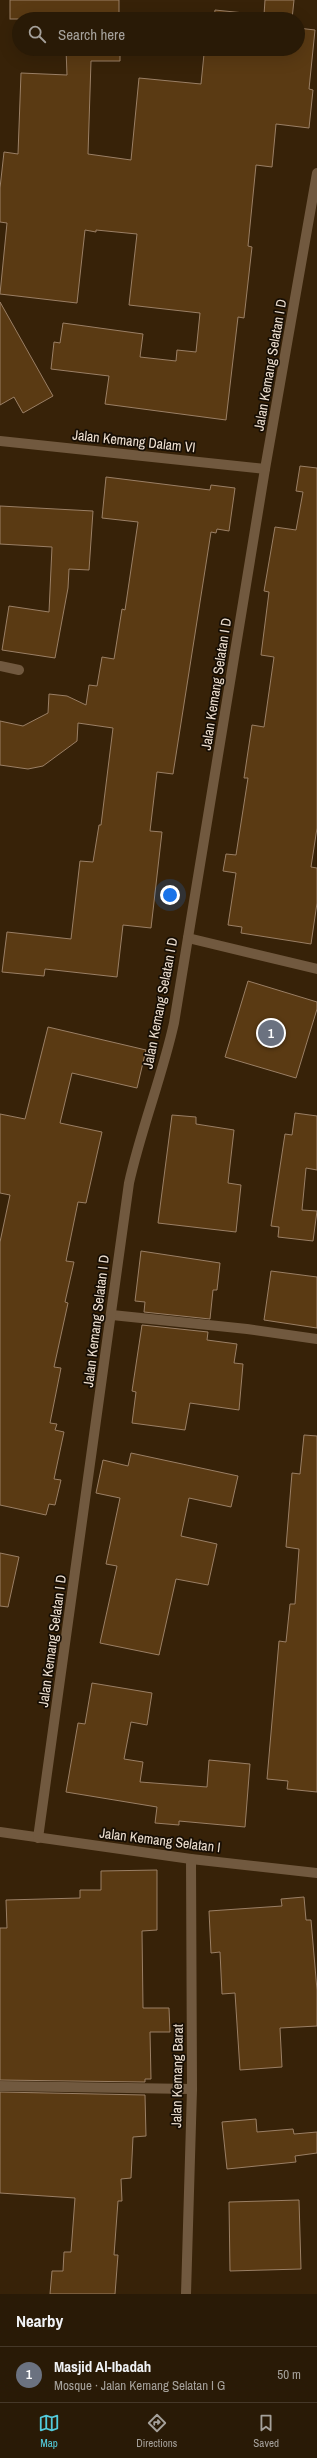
<!DOCTYPE html>
<meta charset="utf-8">
<style>
body{margin:0;font-family:"Archivo Narrow",sans-serif;background:#352714;color:#f1f3f6}
.you{position:absolute;left:170px;top:895px;width:14px;height:14px;margin:-10px;border:3px solid #fff;border-radius:50%;background:#1a73e8;box-shadow:0 0 0 6px #1a73e833}
.badge{display:grid;place-items:center;width:26px;height:26px;border-radius:50%;background:#53cbdb;color:#fff;font-size:13px;font-weight:700}
.pin{position:absolute;translate:-50% -50%;border:2px solid #fff;box-shadow:0 1px 4px #0006}
.list{margin:0;padding:0;list-style:none}
h2{display:flex;justify-content:space-between;align-items:center;height:52px;margin:0;padding:0 16px;font-size:17px}
h2 small{font-size:13px;font-weight:400;color:#a5a19b}
.list li{display:grid;grid-template-columns:26px 1fr auto;gap:12px;align-items:center;box-sizing:border-box;height:56px;padding:0 16px;border-top:1px solid #453828}
.list b{display:block;font-size:15px;white-space:nowrap}
.list p{margin:0;font-size:13px;white-space:nowrap;color:#a5a19b}
.list em{font-size:13px;font-style:normal;color:#a5a19b}
.icon{flex:none;width:22px;height:22px;fill:none;stroke:currentColor;stroke-width:2;stroke-linecap:round;stroke-linejoin:round}
.map{position:relative;flex:none;width:317px;height:2294px;overflow:hidden}
.search{position:absolute;background:#291a06;box-shadow:0 4px 16px #0002;left:12px;right:12px;top:12px;height:44px;display:flex;align-items:center;gap:10px;box-sizing:border-box;padding:0 14px;border-radius:22px;color:#a5a19b;font-size:15px}
.sheet{height:108px;background:#291a06}
nav{display:flex;justify-content:space-around;align-items:center;box-sizing:border-box;height:56px;border-top:1px solid #453828;background:#291a06;font-size:11px;color:#a5a19b}
nav a{display:grid;justify-items:center;gap:2px}
nav .on{color:#53cbdb}
.map>svg:first-child{display:block}
.building{fill:#5a3a13;stroke:#9a7f65}
.lines{fill:none;stroke-linecap:round;stroke-linejoin:round}
.street{stroke:#71593f;stroke-width:10}
.labels{text-anchor:middle;stroke-width:3.5;stroke-linejoin:round;paint-order:stroke}
.street-label{font-size:14px;fill:#eddfd0;stroke:#170e04}
</style>
<div class="map">
<svg width="317" height="2294" viewBox="0 0 317 2294">
<rect width="100%" height="100%" fill="#372208"/>
<!-- building -->
<g class="building">
<rect x="10" y="0" width="109" height="19"/>
<polygon points="265,0 294,0 292,19 214,19 215,10 264,15"/>
<polygon points="298,28 315,30 309,89 313,90 309,128 276,124 272,167 256,165 248,246 252,247 244,318 238,317 226,420 105,404 109,376 51,369 54,342 60,343 63,323 143,334 140,357 176,361 177,350 196,352 200,313 129,305 137,234 96,230 96,232 85,230 77,303 0,294 7,223 0,222 0,188 4,152 18,154 21,73 67,75 66,49 120,49 120,61 91,61 88,154 131,160 139,78 201,84 204,54 210,54 211,49 298,49"/>
<polygon points="0,302 53,396 23,413 14,397 0,405"/>
<polygon points="300,466 317,468 317,828 311,867 317,868 317,903 311,944 241,933 242,927 228,925 236,873 223,871 226,854 236,855 248,778 244,778 252,725 264,727 274,657 261,655 269,592 264,591 275,527 296,530 303,492 296,491"/>
<polygon points="106,477 210,490 211,485 235,488 229,531 217,529 216,533 211,532 173,774 157,772 150,831 162,832 151,928 123,925 117,977 45,969 44,976 2,972 7,932 71,939 80,861 93,862 99,825 101,825 113,728 78,723 77,741 43,766 28,769 0,765 0,721 23,726 48,713 49,694 67,696 86,705 89,685 97,686 102,657 114,659 122,609 125,610 138,522 102,518"/>
<polygon points="0,506 93,511 89,570 69,569 68,588 55,658 2,650 9,606 49,612 52,547 0,544"/>
<polygon points="248,981 317,1002 317,1009 296,1078 225,1057"/>
<polygon points="48,1027 146,1050 137,1088 72,1073 60,1123 102,1132 86,1203 78,1202 66,1261 74,1262 65,1302 68,1303 54,1367 61,1368 50,1423 57,1424 55,1430 64,1432 54,1479 61,1480 55,1505 49,1504 46,1515 0,1505 0,1242 10,1195 0,1193 0,1114 25,1119"/>
<polygon points="295,1113 317,1116 317,1170 306,1168 302,1210 317,1211 313,1241 278,1237 279,1227 271,1226 285,1134 292,1135"/>
<polygon points="172,1115 196,1117 196,1124 234,1130 228,1183 241,1185 236,1232 158,1223"/>
<polygon points="141,1251 220,1263 217,1290 213,1290 210,1319 144,1312 145,1302 135,1301"/>
<polygon points="271,1271 317,1277 317,1328 264,1320"/>
<polygon points="142,1325 208,1332 207,1340 237,1344 234,1363 243,1364 239,1410 190,1403 185,1430 132,1423 136,1392 132,1391"/>
<polygon points="304,1435 317,1436 317,1792 287,1789 288,1781 267,1779 279,1641 286,1642 290,1604 295,1604 299,1549 286,1547 292,1473 300,1474"/>
<polygon points="131,1453 238,1476 231,1507 189,1498 181,1536 217,1544 208,1585 176,1579 159,1655 100,1643 117,1566 106,1564 120,1498 96,1493 103,1460 128,1466"/>
<polygon points="0,1553 19,1557 8,1607 0,1606"/>
<polygon points="92,1683 152,1693 147,1725 131,1722 124,1759 143,1762 140,1782 207,1787 209,1760 250,1764 245,1827 179,1821 179,1825 155,1823 157,1807 66,1792 78,1723 85,1724"/>
<polygon points="157,1870 157,1930 142,1931 143,2008 169,2008 170,2032 150,2032 151,2079 145,2079 145,2082 0,2080 0,1928 7,1928 6,1900 80,1898 80,1890 101,1890 101,1871"/>
<polygon points="304,1897 306,1920 311,1920 317,1990 317,2026 280,2028 282,2067 240,2070 235,1993 222,1994 220,1952 211,1953 209,1911 282,1906 281,1899"/>
<polygon points="0,2092 145,2095 146,2136 133,2137 131,2178 121,2179 122,2201 118,2201 114,2255 118,2255 115,2294 50,2294 52,2271 63,2271 64,2252 71,2252 75,2198 0,2193"/>
<polygon points="256,2119 257,2132 293,2129 294,2134 317,2132 317,2153 295,2156 296,2162 227,2169 222,2122"/>
<polygon points="299,2200 301,2269 230,2271 229,2202"/>
</g>
<g class="lines">
<!-- street -->
<g class="street">
<polyline points="0,441 265,469"/>
<polyline points="0,666 19,670"/>
<polyline points="188,938 317,969"/>
<polyline points="112,1315 247,1329 317,1339"/>
<polyline points="0,1832 191,1859 317,1873"/>
<path d="M38,1838l91,-655c12,-54 33,-106 45,-160l91,-554 52,-296"/>
<polyline points="0,2086 192,2089"/>
<polyline points="186,2294 192,2089 191,1859"/>
</g>
</g>
<g class="labels">
<!-- street labels -->
<g class="street-label">
<text transform="translate(270 365) rotate(-80)" y="5">Jalan Kemang Selatan I D</text>
<text transform="translate(134 441) rotate(6)" y="5">Jalan Kemang Dalam VI</text>
<text transform="translate(216 684) rotate(-81)" y="5">Jalan Kemang Selatan I D</text>
<text transform="translate(160 1003) rotate(-79)" y="5">Jalan Kemang Selatan I D</text>
<text transform="translate(96 1321) rotate(-83)" y="5">Jalan Kemang Selatan I D</text>
<text transform="translate(52 1641) rotate(-82)" y="5">Jalan Kemang Selatan I D</text>
<text transform="translate(160 1840) rotate(7)" y="5">Jalan Kemang Selatan I</text>
<text transform="translate(177 2076) rotate(-89)" y="5">Jalan Kemang Barat</text>
</g>
</g>
</svg>
<div class="you"></div>
<div class="pin badge" style="left:271px;top:1033px;background:#6b7280">1</div>
<div class="search"><svg class="icon" aria-label="search" viewBox="0 0 24 24"><circle cx="10" cy="10" r="6"/><path d="M15 15l6 6"/></svg>Search here</div>
</div>
<section class="sheet">
<h2>Nearby<small></small></h2>
<ul class="list">
<li><span class="badge" style="background:#6b7280">1</span><div><b>Masjid Al-Ibadah</b><p>Mosque · Jalan Kemang Selatan I G</p></div><em>50 m</em></li>
</ul>
</section>
<nav>
<a class="on"><svg class="icon" aria-label="map" viewBox="0 0 24 24"><path d="M3 6l6-2 6 2 6-2v14l-6 2-6-2-6 2zM9 4v14M15 6v14"/></svg>Map</a>
<a><svg class="icon" aria-label="directions" viewBox="0 0 24 24"><path d="M12 3l9 9-9 9-9-9zM9 14v-3h6M13 9l2 2-2 2"/></svg>Directions</a>
<a><svg class="icon" aria-label="saved" viewBox="0 0 24 24"><path d="M7 4h10v16l-5-4-5 4z"/></svg>Saved</a>
</nav>
